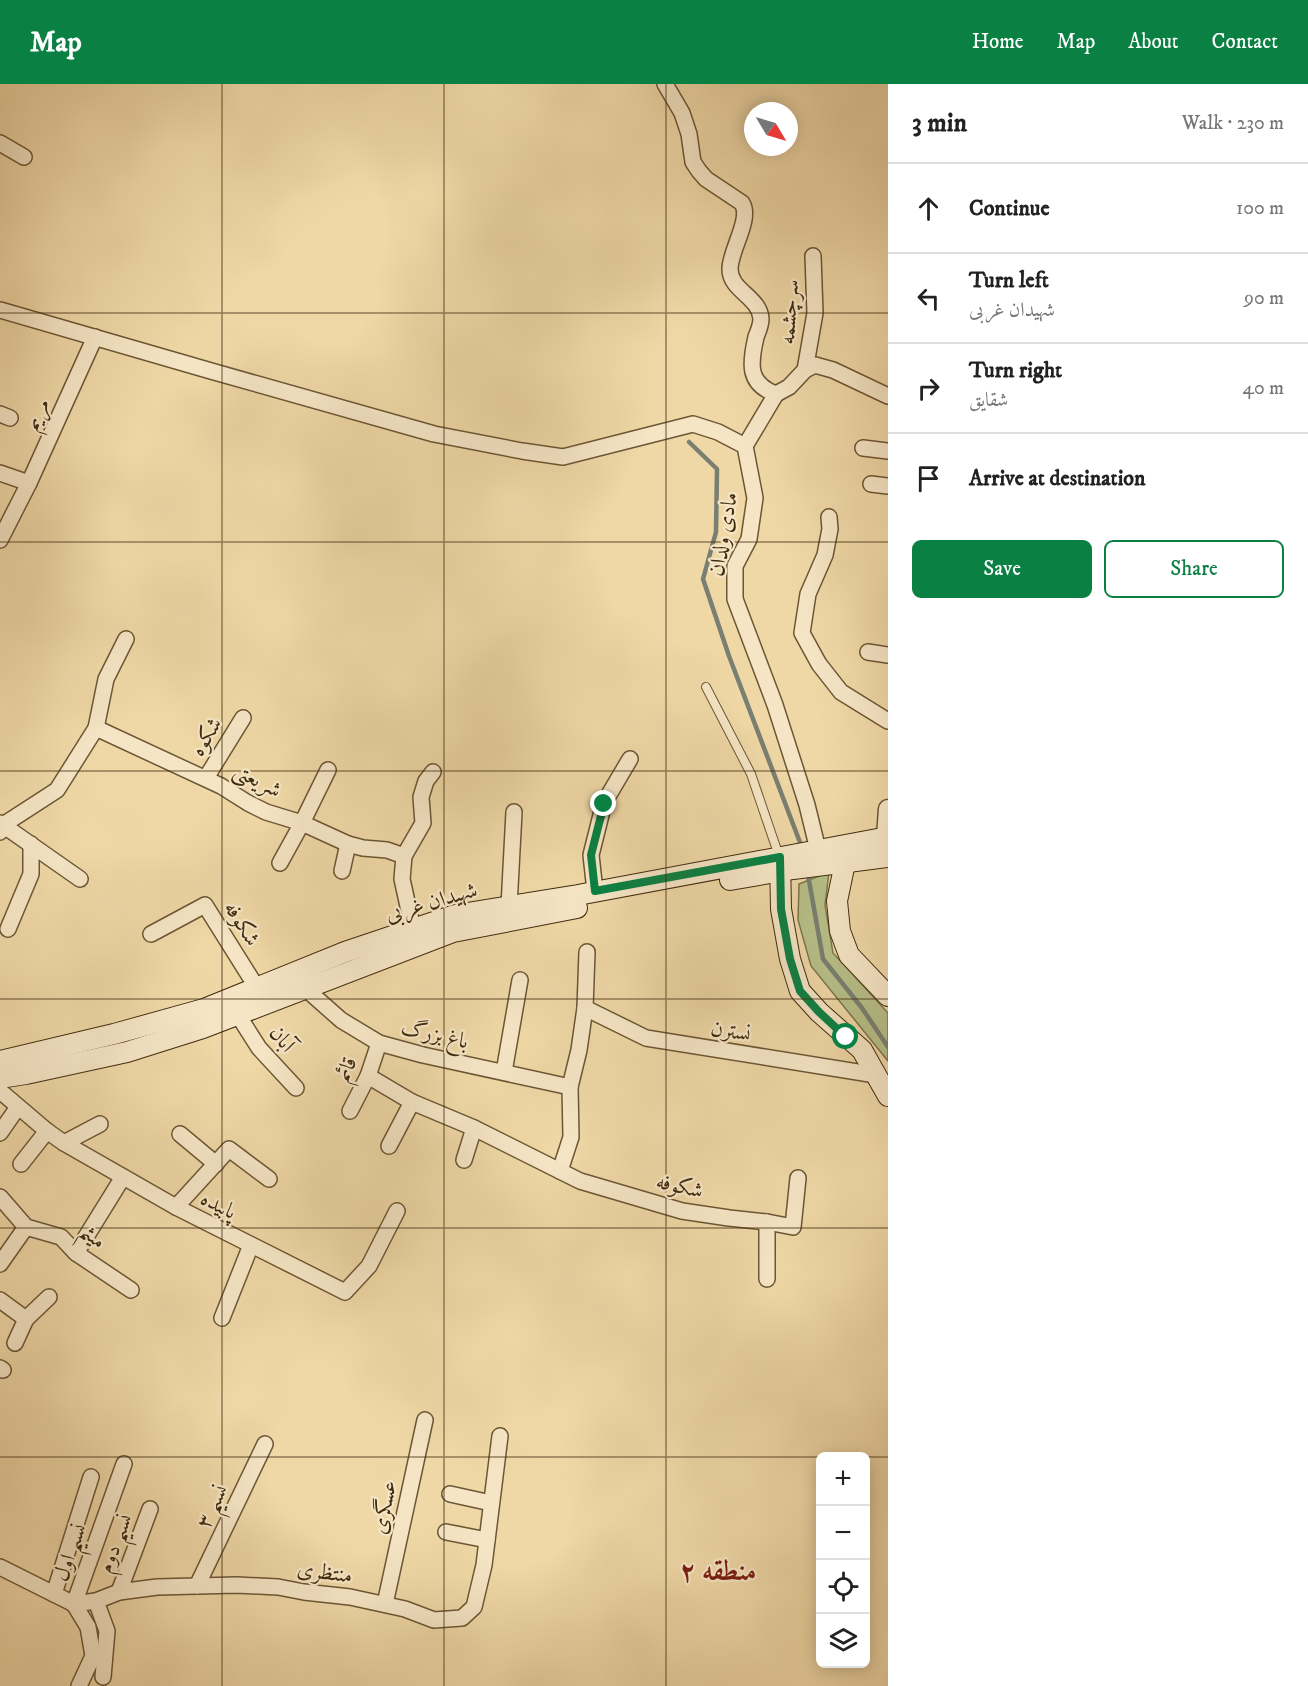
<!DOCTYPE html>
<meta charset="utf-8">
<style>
body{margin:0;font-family:"IM FELL DW Pica",Amiri,serif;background:#f2f2f2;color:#222}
.controls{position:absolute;right:18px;bottom:18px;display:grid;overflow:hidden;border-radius:9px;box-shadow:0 3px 15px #0003}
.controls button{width:54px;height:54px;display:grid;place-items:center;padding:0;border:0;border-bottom:2px solid #e0e0e0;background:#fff;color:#222;font:30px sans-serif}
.compass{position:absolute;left:744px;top:18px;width:54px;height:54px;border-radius:50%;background:#fff;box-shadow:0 3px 15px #0003;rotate:128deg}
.stop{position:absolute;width:18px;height:18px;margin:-14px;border:4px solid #0b8043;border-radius:50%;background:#fff}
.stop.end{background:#0b8043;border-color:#fff;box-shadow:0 2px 6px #0008}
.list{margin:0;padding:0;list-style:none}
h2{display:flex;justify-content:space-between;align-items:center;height:78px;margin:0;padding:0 24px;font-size:26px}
h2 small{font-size:20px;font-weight:400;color:#767676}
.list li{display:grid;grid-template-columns:39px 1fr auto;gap:18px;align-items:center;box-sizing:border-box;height:90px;padding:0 24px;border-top:2px solid #e0e0e0}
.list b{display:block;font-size:22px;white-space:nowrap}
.list p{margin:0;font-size:20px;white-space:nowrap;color:#767676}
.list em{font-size:20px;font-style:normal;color:#767676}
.actions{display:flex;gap:12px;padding:18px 24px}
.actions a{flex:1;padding:14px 0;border:2px solid #0b8043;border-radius:9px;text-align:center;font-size:21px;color:#0b8043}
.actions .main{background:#0b8043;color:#fff}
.icon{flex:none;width:33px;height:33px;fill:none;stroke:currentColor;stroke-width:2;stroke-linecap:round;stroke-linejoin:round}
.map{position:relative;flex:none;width:888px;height:1602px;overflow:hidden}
header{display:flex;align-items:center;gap:36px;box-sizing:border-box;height:84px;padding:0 30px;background:#0b8043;color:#fff}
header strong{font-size:28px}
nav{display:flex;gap:33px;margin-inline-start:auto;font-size:21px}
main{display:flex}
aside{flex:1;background:#fff}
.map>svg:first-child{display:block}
.green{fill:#b7bf88;stroke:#7c754b;stroke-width:1.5}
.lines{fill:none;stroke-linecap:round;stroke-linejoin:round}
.stream{stroke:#797f71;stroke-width:4.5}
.service-casing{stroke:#6c5634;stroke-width:10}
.minor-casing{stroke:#6c5634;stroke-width:18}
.tertiary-casing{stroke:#6c5634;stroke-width:21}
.secondary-casing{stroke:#412b0e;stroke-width:22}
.service{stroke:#f5e5c5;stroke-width:8}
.minor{stroke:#f5e5c5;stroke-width:15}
.tertiary{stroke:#f5e5c5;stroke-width:18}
.secondary{stroke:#f5e5c5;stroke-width:20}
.route{stroke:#0b8043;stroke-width:8}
.grid{fill:none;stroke:#412b0e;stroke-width:1.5;stroke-opacity:0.55}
.labels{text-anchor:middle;stroke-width:4.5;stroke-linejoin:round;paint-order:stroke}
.street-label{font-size:22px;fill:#412b0e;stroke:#f5e5c5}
.district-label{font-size:28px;font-weight:bold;fill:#7a1f14;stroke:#f5e5c5}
</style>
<header>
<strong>Map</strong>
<nav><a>Home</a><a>Map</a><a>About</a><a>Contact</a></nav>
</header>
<main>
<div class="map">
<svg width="888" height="1602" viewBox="0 0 888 1602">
<rect width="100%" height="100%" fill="#efd7a6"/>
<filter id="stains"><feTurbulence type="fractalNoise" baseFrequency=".00333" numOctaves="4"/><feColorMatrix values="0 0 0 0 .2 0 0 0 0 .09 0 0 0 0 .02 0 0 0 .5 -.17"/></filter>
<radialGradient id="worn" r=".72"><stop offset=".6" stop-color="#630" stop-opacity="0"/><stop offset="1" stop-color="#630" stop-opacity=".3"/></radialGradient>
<!-- green -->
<polygon class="green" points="829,788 825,821 833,869 888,929 888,977 811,882 798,836 799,800"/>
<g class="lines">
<!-- stream -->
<g class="stream">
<polyline points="689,358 717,385 716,448 703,495 729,572 801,761"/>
<polyline points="808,791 823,875 862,924 888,963"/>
</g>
<!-- service casing -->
<g class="service-casing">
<polyline id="service" points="706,603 751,690 779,772"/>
</g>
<!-- minor casing -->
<g class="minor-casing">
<g id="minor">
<path d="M665,0l17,29 7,21 4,28 6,9 7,8 36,24c10,16 -12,47 -12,66 0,22 30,28 31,50 0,6 -3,13 -5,18 -6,26 -9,47 20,57l13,-7 16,-17 10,-5 18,5 55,26"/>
<polyline points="0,59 24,73"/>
<polyline points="0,226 211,287 434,350 522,367 563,373 693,340 718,348 745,362 755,414 749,455 735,482 735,515 775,621 807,721 818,766"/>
<polyline points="805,286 815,229 813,172"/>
<polyline points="0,330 10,334"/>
<polyline points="745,362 776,310"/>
<polyline points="863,364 888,367"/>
<polyline points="0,389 29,399"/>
<polyline points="871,400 888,402"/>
<polyline points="829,433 830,445 825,471 808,510 802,549 819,580 841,608 888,637"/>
<polyline points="0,456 29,399 95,253"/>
<polyline points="868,568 888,571"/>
<polyline points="96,644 221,702 248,719 266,728 302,739 348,760 363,764 387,766 404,772"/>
<polyline points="206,694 243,634"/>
<polyline points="0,739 80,795"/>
<polyline points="0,748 3,741 57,706 96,644 106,595 126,555"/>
<polyline points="280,779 302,739 328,686"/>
<polyline points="342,787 348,760"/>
<polyline points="595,807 591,771 604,719 630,675"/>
<polyline points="509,822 514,728"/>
<polyline points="8,845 31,790 31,760"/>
<polyline points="413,845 402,795 404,772 423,739 421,713 426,697 433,688"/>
<polyline points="151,850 205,821 257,904"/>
<polyline points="306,905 341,936 379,959 423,971 570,1003"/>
<polyline points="585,924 646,954 876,991"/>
<polyline points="238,931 259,964 296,1004"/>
<polyline points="504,988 520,896"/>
<polyline points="368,992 412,1018 474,1044 580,1097 682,1127 729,1134 767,1138 793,1143 798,1094"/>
<polyline points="0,1007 47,1047 64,1059 176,1123 345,1208 369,1182 397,1127"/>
<polyline points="350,1027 368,992 379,959"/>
<polyline points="0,1049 18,1023"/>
<polyline points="180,1050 216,1080"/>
<polyline points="64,1059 100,1040"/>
<polyline points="389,1062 412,1018"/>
<polyline points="464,1076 474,1044"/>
<polyline points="21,1080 47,1047"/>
<polyline points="560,1087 571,1053 570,1003 579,966 585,924 587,868"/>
<polyline points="0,1113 26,1143 61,1153 76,1169 131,1206"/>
<polyline points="176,1123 229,1065 269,1095"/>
<polyline points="767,1138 767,1195"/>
<polyline points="76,1169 123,1093"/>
<polyline points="0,1180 26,1143"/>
<polyline points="0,1216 26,1235"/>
<polyline points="222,1234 251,1161"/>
<polyline points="15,1259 26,1235 49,1213"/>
<polyline points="0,1284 3,1286"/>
<polyline points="450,1410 491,1419"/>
<polyline points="446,1448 487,1456"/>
<polyline points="0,1483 74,1520 96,1517 119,1508 157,1503 237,1501 278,1503 304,1508 350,1513 405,1525 434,1536 462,1534 474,1523 484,1481 500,1352"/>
<polyline points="197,1502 265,1360"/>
<polyline points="119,1508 150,1425"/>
<polyline points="54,1510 91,1393"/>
<polyline points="96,1517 107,1547 103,1593"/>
<polyline points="385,1520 425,1336"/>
<polyline points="79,1602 93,1572 88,1543 74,1520 124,1380"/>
</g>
</g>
<!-- tertiary casing -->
<g class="tertiary-casing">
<polyline id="tertiary" points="887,769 886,753 888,725"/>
</g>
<!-- secondary casing -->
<g class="secondary-casing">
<g id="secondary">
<polyline points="780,775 781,825 790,875 800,907 819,928 862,966 888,1012"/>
<polyline points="845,779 837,817 840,847 849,871 888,912"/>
<polyline points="730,796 793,785 888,773"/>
<polyline points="0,977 114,950 204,925 345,868 455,831 578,811 888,753"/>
<polyline points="0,994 26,990 127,968 203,944 453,848 577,824"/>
</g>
</g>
<!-- service -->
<use href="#service" class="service"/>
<!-- minor -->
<use href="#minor" class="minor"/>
<!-- tertiary -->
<use href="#tertiary" class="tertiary"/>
<!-- secondary -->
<use href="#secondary" class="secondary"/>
</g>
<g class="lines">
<!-- route -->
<polyline class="route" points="604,720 591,771 595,807 780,773 781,825 790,875 800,907 819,928 846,953"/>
</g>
<!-- grid -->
<path class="grid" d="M222,0v1602M444,0v1602M666,0v1602M0,229h888M0,458h888M0,687h888M0,915h888M0,1144h888M0,1373h820M866,1373h22"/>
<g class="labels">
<!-- street labels -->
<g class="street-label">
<text transform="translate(788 228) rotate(-86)" y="8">سرچشمه</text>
<text transform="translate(36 330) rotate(-66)" y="8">مریم</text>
<text transform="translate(722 450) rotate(-80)" y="8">مادی ولدان</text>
<text transform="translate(205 652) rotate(-58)" y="8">شکوه</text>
<text transform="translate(258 695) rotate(27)" y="8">شریعتی</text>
<text transform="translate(431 817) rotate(-16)" y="8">شهیدان غربی</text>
<text transform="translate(243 839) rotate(58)" y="8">شکوفه</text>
<text transform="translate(731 946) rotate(9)" y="8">نسترن</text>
<text transform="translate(435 949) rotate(13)" y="8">باغ بزرگ</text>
<text transform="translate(283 954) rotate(51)" y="8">آبان</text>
<text transform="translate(345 985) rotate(-67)" y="8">قائم</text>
<text transform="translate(680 1101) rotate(13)" y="8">شکوفه</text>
<text transform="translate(219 1120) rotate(27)" y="8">پابیده</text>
<text transform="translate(94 1151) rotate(40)" y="8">میثم</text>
<text transform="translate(211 1422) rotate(-64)" y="8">نسیم ۳</text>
<text transform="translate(383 1423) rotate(-78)" y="8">عسگری</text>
<text transform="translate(114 1459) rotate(-69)" y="8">نسیم دوم</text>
<text transform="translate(69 1468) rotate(-70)" y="8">نسیم اول</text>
<text transform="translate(325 1487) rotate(8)" y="8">منتظری</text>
</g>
<!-- district labels -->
<g class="district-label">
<text x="718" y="1496">منطقه ۲</text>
</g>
</g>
<rect width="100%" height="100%" filter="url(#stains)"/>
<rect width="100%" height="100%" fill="url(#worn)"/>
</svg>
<div class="controls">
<button>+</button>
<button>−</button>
<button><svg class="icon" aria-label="locate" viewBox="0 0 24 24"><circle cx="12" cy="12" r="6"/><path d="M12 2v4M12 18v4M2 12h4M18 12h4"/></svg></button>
<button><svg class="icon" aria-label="layers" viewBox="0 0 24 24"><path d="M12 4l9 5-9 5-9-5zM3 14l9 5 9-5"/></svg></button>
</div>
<svg class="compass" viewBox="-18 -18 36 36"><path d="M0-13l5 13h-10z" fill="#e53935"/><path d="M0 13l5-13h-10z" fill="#767676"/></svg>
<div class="stop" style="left:846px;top:953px"></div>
<div class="stop end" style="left:604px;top:720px"></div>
</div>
<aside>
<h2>3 min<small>Walk · 230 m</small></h2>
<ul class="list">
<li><svg class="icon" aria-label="ahead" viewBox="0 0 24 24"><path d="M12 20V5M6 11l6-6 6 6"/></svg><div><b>Continue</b></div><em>100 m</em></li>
<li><svg class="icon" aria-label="left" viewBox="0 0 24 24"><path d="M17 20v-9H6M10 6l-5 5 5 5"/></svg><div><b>Turn left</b><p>شهیدان غربی</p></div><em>90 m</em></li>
<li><svg class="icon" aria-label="right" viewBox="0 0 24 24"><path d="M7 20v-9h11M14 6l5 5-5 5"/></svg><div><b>Turn right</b><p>شقایق</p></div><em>40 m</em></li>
<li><svg class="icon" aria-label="arrive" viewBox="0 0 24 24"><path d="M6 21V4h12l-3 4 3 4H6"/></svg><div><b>Arrive at destination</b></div></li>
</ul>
<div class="actions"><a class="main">Save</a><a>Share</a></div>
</aside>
</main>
